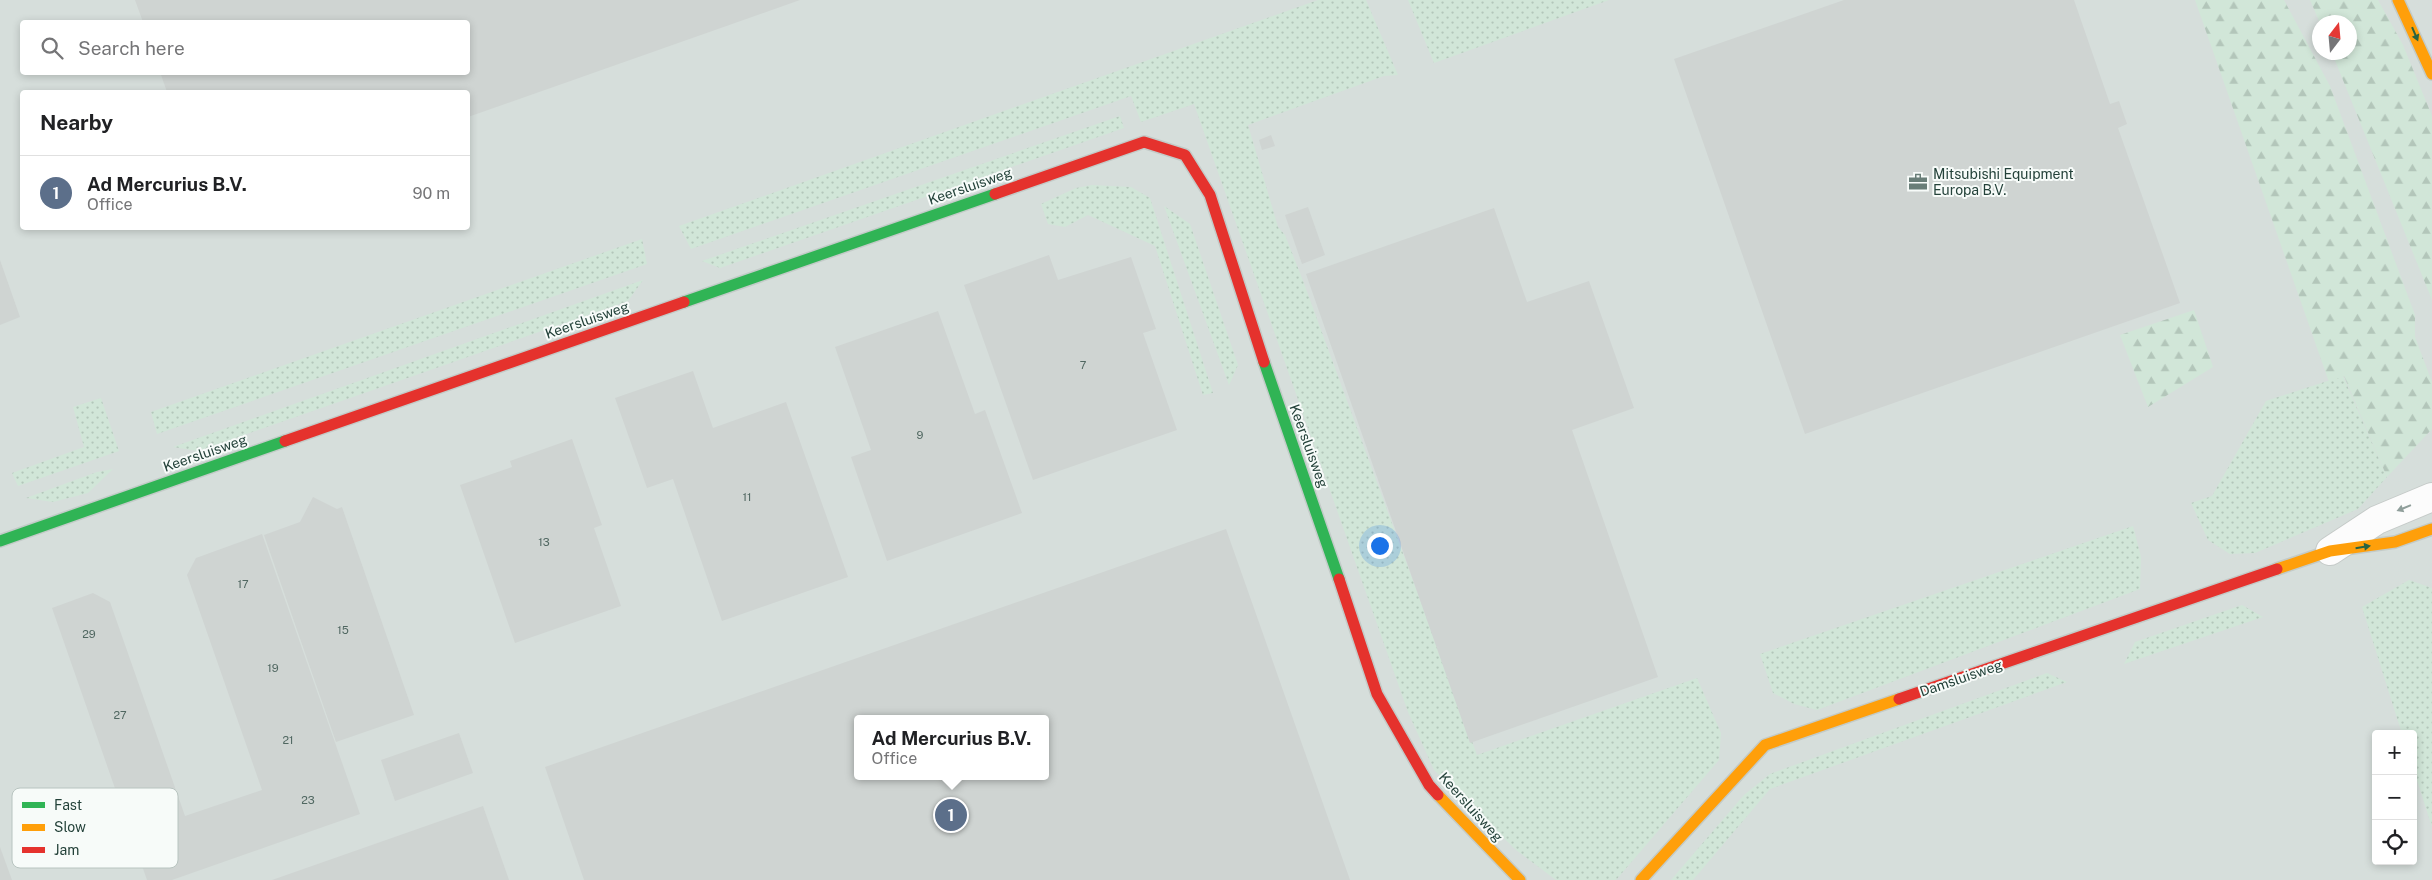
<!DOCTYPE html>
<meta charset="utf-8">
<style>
body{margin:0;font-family:"Public Sans",sans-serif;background:#f2f2f2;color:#202124}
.controls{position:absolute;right:15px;bottom:15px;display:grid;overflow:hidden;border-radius:5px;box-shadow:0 2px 8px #0003}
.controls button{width:45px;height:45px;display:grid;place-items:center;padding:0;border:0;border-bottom:1px solid #e0e0e0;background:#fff;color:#202124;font:25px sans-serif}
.compass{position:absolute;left:2312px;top:15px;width:45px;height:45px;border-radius:50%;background:#fff;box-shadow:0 2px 8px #0003;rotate:16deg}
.you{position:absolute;left:1379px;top:545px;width:18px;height:18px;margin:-12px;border:4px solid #fff;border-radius:50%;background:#1a73e8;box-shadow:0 0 0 8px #1a73e833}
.badge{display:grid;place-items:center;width:32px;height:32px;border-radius:50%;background:#0f766e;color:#fff;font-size:16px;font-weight:700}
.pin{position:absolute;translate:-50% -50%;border:2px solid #fff;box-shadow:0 1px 5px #0006}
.popup{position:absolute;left:854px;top:715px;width:195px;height:65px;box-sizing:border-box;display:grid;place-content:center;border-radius:5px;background:#fff;filter:drop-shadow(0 1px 4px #0005);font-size:16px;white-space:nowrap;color:#757577}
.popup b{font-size:19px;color:#202124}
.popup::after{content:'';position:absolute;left:50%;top:100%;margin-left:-10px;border:10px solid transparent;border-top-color:#fff}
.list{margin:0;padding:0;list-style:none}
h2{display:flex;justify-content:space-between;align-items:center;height:65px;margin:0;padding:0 20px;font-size:21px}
h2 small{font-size:16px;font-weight:400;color:#757577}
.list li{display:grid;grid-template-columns:32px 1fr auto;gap:15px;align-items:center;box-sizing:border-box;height:75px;padding:0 20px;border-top:1px solid #e0e0e0}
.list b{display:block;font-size:19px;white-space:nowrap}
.list p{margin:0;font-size:16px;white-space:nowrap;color:#757577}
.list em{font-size:16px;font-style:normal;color:#757577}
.icon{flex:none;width:28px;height:28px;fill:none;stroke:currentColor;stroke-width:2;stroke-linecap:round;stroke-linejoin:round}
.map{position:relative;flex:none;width:2432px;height:880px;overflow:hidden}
.search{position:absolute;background:#fff;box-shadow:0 2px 8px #0003;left:20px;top:20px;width:450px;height:55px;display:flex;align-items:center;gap:12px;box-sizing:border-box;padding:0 18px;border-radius:5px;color:#757577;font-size:19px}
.panel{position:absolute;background:#fff;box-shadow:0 2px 8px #0003;left:20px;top:90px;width:450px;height:140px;border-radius:5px}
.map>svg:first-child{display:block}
.built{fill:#d6dedb;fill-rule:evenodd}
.grass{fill:url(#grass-dots)}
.forest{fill:url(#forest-firs)}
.building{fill:#cfd4d2;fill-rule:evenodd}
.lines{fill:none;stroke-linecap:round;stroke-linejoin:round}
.street-casing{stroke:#c5cac8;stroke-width:30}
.fast-casing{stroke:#c3cbc8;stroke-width:14}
.slow-casing{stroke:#c3cbc8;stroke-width:14}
.jam-casing{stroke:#c3cbc8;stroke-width:14}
.street{stroke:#fcfcfc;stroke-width:28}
.fast{stroke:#30b455;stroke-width:11}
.slow{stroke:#ff9f0a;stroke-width:11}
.jam{stroke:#e5322d;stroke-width:11}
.oneway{fill:#286442}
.oneway2{fill:#909f9b}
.labels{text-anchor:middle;stroke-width:4;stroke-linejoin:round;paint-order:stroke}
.number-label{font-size:11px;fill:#506761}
.poi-label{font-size:14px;fill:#24423a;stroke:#f7fbf9;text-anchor:start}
.street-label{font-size:14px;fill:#24423a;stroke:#f7fbf9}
.key{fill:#f7fbf9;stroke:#b8c4c0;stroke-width:1}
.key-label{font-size:14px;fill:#24423a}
</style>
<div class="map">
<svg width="2432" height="880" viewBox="0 0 2432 880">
<defs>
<pattern id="grass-dots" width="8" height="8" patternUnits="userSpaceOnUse" patternTransform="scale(1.25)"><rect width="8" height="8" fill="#d1e6d8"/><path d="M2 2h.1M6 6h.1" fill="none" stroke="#b3c6ba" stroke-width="1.8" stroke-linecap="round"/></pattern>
<pattern id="forest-firs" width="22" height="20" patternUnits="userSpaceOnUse" patternTransform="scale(1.25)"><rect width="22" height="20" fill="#d1e6d8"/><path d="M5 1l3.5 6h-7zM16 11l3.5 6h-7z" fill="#b3c6ba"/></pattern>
</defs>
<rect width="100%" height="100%" fill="#e8edeb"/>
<!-- built -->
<path class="built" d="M0,0h2432v880h-2432zM22,22h446v50h-446zM2320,22h30v30h-30zM22,92h446v136h-446zM857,719h188v57h-188zM2376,734h37v127h-37z"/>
<!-- grass -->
<g class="grass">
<polygon points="1318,0 1366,0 1398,75 1384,76 1248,125 1278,227 1285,235 1302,278 1477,755 1697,678 1721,733 1719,760 1616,880 1556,880 1516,850 1434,770 1408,712 1194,104 1141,122 1131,96 691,249 679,226"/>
<polygon points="1408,0 1609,0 1434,63"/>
<polygon points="1120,116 1124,128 720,268 702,261"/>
<polygon points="1092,185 1131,187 1150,198 1213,393 1203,395 1155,246 1088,215 1065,227 1048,224 1041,204 1076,188"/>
<polygon points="1164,206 1190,224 1238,365 1229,385"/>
<polygon points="642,239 647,264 157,434 151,412"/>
<polygon points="643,280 628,301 198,451 173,447"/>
<polygon points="2343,376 2387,477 2358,509 2255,553 2230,554 2208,540 2191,503 2212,496 2266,401"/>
<polygon points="101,398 119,451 18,486 12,473 84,447 73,407"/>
<polygon points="113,469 88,493 53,502 26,498 97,472"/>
<polygon points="2133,526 2141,557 2140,589 1817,710 1794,704 1773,693 1760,654"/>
<polygon points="2409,580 2432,588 2432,827 2413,768 2413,734 2402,734 2362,607"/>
<polygon points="2242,605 2263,617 2124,664 2135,642"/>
<polygon points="2047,673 2067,682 1770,789 1693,880 1671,880 1744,795 1770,774"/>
</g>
<!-- forest -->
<g class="forest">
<polygon points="2195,0 2284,0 2330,86 2415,315 2415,337 2432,382 2432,429 2387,477 2344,376 2329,382"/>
<polygon points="2310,0 2378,0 2403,45 2432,116 2432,300 2332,53 2350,52 2350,22 2320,23"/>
<polygon points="2194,310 2213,367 2148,407 2120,335"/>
</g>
<!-- building -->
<g class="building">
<polygon points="135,0 800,0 468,117 468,92 167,92 160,72 468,72 468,22 143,22"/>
<polygon points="1844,0 2074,0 2110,104 2119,101 2127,124 2118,128 2180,303 1805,434 1674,59"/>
<polygon points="1271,135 1275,146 1262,150 1259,140"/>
<polygon points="1308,207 1325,255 1302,264 1285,215"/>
<polygon points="1494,208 1527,302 1589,281 1634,408 1572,430 1658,677 1470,743 1306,274"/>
<polygon points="1049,255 1058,280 1131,257 1156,329 1143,333 1177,430 1033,480 964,285"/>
<polygon points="0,260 20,317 0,325"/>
<polygon points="938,311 975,414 985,410 1022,513 887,561 851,457 871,450 835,347"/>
<polygon points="693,371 713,428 786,402 848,577 722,621 673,479 647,488 615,398"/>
<polygon points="572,439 602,525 594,528 621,606 515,643 460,485 512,467 510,461"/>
<polygon points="313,497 337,509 342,507 414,715 336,742 264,535 300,522"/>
<path d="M1226,529l124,351h-766l-39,-113zM857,719h188v57h-188z"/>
<polygon points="262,534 360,814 172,880 147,880 52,608 93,593 110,602 185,816 262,790 187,575 196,558"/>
<polygon points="459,733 473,773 395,801 381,760"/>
<polygon points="483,806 509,880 272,880"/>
<polygon points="0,847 12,880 0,880"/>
</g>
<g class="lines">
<!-- street casing -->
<g class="street-casing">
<polyline id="street" points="2330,551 2377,520 2432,497"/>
</g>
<!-- fast casing -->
<g class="fast-casing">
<g id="fast">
<polyline points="684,302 995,194"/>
<polyline points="1264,362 1339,579"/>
<polyline points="0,541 285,441"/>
</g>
</g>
<!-- slow casing -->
<g class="slow-casing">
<g id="slow">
<polyline points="2398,0 2432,74"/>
<polyline points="2277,569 2330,551 2395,542 2432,529"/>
<polyline points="1438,795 1520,880"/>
<polyline points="1641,880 1765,745 1899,699"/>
</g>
</g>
<!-- jam casing -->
<g class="jam-casing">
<g id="jam">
<polyline points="995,194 1144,142 1185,155 1210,195 1264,362"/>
<polyline points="285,441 684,302"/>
<polyline points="1339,579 1377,694 1429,785 1438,795"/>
<polyline points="1899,699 2277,569"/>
</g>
</g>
<!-- street -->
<use href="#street" class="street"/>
<!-- fast -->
<use href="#fast" class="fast"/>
<!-- slow -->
<use href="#slow" class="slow"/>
<!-- jam -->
<use href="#jam" class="jam"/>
</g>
<!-- one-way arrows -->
<defs><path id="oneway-solid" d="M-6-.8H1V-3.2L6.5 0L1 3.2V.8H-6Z" transform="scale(1.25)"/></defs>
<g class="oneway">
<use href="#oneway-solid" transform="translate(2415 34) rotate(67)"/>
<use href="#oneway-solid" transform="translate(2363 547) rotate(-9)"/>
</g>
<use class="oneway2" href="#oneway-solid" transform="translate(2404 508) rotate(158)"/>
<!-- icons -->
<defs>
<g id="office-bare" transform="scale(1.5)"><path d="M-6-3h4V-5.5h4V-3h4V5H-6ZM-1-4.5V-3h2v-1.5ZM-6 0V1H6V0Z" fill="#697e78" stroke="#f7fbf9" stroke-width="2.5" paint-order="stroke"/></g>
</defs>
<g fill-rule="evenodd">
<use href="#office-bare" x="1918" y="182"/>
</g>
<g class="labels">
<!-- number labels -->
<g class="number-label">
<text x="1083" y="369">7</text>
<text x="920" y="439">9</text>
<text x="747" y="501">11</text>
<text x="544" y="546">13</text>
<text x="243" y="588">17</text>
<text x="343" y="634">15</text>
<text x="89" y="638">29</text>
<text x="273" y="672">19</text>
<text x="120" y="719">27</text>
<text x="288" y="744">21</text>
<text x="308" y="804">23</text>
</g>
<!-- poi labels -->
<g class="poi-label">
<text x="1933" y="179">Mitsubishi Equipment<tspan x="1933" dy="16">Europa B.V.</tspan></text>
</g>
<!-- street labels -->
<g class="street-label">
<text transform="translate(970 186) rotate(-19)" y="5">Keersluisweg</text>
<text transform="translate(587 320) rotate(-19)" y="5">Keersluisweg</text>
<text transform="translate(1309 446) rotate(70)" y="5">Keersluisweg</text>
<text transform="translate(205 453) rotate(-19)" y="5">Keersluisweg</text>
<text transform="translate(1961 678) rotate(-19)" y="5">Damsluisweg</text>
<text transform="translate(1471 807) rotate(48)" y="5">Keersluisweg</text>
</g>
</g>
<!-- legend -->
<rect x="12" y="788" width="166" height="80" rx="8" class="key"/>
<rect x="22" y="802" width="23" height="6" fill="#30b455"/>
<rect x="22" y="824" width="23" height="7" fill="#ff9f0a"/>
<rect x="22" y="847" width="23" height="6" fill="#e5322d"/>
<g class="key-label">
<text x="54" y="810">Fast</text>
<text x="54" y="832">Slow</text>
<text x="54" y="855">Jam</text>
</g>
</svg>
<div class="controls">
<button>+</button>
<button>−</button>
<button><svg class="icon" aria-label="locate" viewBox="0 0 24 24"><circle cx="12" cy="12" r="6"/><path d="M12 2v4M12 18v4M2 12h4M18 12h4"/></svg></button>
</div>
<svg class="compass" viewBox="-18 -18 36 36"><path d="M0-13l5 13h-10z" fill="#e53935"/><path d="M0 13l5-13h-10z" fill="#757577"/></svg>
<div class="you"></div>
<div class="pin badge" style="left:951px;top:815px;background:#5c6f8a">1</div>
<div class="popup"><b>Ad Mercurius B.V.</b>Office</div>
<div class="search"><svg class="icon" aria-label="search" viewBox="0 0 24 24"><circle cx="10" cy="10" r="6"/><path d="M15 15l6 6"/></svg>Search here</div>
<section class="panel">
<h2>Nearby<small></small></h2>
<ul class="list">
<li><span class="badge" style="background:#5c6f8a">1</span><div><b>Ad Mercurius B.V.</b><p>Office</p></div><em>90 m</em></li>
</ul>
</section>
</div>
